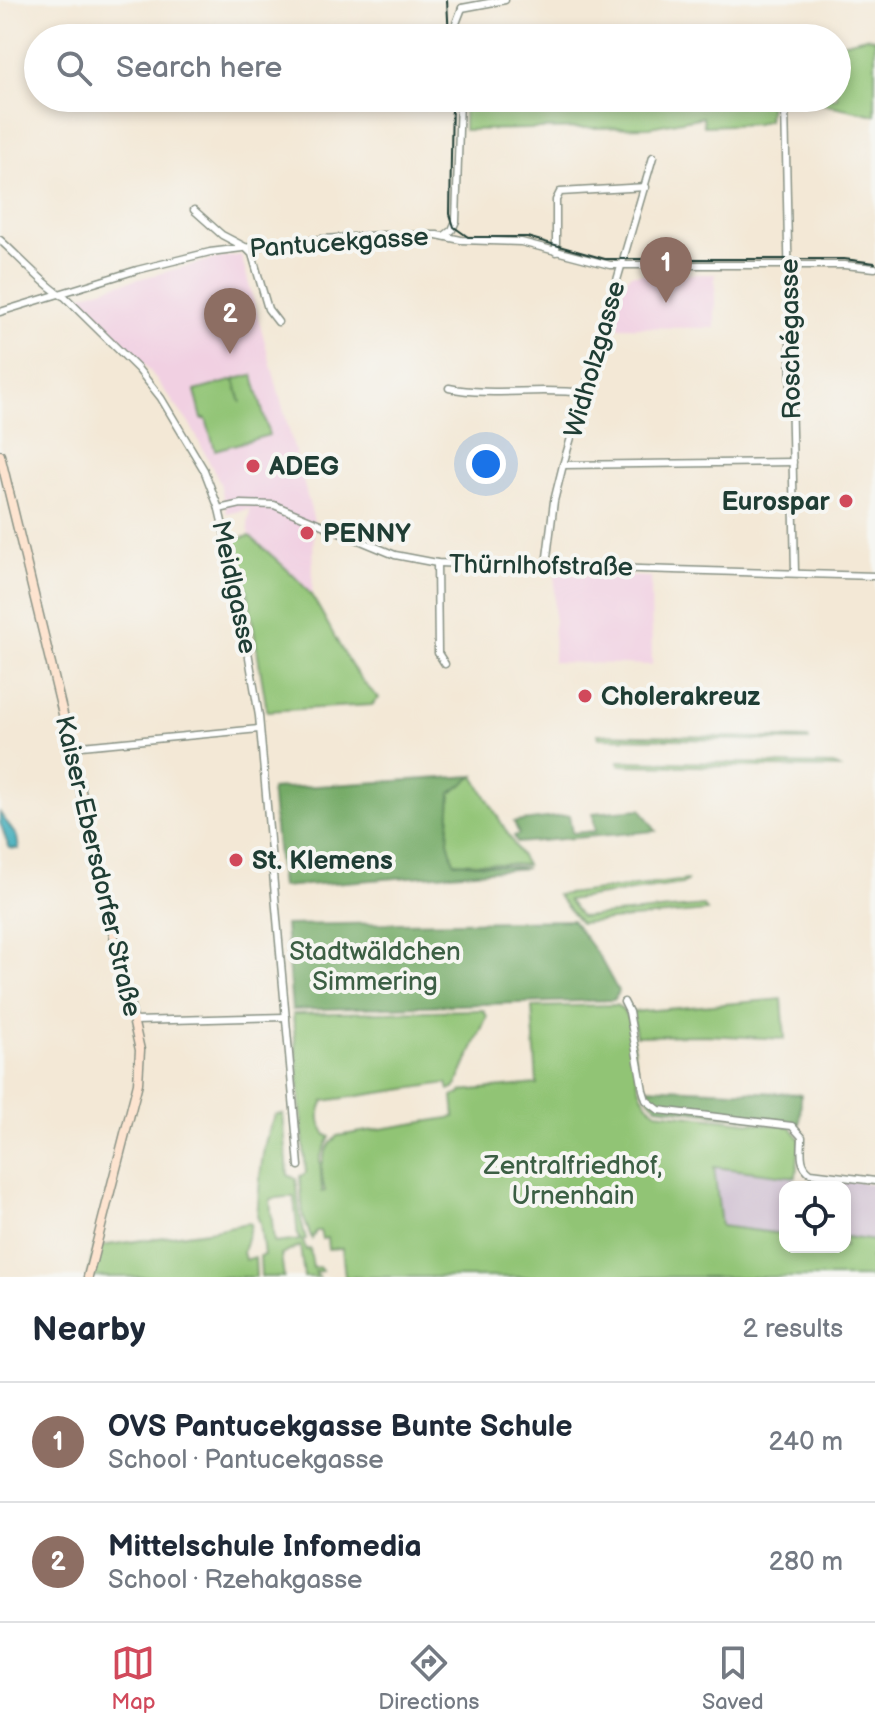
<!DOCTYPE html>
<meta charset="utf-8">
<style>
body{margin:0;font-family:"Balsamiq Sans",sans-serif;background:#f2f2f3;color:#1f2937}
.controls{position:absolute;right:24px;bottom:24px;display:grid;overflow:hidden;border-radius:16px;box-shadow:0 4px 12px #0003}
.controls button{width:72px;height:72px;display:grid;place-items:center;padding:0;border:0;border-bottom:2px solid #e0e1e3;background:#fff;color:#1f2937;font:40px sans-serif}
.you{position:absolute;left:486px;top:464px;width:28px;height:28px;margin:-20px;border:6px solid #fff;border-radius:50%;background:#1a73e8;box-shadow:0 0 0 12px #1a73e833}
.badge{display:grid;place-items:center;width:52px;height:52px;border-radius:50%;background:#d1495b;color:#fff;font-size:26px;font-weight:700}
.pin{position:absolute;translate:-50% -66px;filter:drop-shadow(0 2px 4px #0008)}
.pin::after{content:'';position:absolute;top:42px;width:28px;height:24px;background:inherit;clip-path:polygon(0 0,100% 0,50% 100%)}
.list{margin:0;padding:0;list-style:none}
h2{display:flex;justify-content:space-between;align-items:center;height:104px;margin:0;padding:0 32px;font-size:34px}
h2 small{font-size:26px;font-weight:400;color:#747a83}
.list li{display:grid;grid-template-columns:52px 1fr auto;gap:24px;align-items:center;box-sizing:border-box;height:120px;padding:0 32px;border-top:2px solid #e0e1e3}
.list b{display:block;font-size:30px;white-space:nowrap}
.list p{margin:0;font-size:26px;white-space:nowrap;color:#747a83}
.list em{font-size:26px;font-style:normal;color:#747a83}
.icon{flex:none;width:44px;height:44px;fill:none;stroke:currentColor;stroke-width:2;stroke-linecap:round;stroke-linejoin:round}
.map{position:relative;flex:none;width:875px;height:1277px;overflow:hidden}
.search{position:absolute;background:#fff;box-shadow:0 4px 12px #0003;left:24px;right:24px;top:24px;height:88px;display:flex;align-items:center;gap:20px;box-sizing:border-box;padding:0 28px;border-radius:44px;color:#747a83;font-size:30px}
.sheet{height:344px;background:#fff}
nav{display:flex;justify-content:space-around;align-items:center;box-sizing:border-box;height:112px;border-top:2px solid #e0e1e3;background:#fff;font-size:22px;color:#747a83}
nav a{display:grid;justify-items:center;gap:4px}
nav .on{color:#d1495b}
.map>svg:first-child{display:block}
.built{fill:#f1d0e2}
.industrial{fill:#cebed0}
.green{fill:#91c474;stroke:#588054;stroke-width:2;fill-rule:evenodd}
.forest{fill:#74aa66;stroke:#4a744d;stroke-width:2}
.water{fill:#3dacba;stroke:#2e7477;stroke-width:2}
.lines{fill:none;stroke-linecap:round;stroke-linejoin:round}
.street-casing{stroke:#899285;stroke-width:9}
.secondary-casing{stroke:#899285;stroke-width:11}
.street{stroke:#fff;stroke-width:6}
.secondary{stroke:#fde4d0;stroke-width:8}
.tram{stroke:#1f3d34;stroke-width:2}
.poi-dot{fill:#d1495b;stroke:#f6f6f2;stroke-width:3}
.labels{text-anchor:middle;stroke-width:8;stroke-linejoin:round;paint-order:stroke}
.street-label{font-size:26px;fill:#1f3d34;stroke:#f6f6f2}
.poi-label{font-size:26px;font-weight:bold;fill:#1f3d34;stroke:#f6f6f2;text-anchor:start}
.park-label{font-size:26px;fill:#3c5f44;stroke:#f6f6f2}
</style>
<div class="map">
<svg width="875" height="1277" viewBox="0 0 875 1277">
<rect width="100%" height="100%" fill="#f6f6f2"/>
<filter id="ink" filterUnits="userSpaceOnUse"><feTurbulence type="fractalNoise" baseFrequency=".0125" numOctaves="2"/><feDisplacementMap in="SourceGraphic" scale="16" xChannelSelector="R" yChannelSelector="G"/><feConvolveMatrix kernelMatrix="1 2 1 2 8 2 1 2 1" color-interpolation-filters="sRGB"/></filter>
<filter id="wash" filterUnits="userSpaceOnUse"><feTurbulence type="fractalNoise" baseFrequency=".006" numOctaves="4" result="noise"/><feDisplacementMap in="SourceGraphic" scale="32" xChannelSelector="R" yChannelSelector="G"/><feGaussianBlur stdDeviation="1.8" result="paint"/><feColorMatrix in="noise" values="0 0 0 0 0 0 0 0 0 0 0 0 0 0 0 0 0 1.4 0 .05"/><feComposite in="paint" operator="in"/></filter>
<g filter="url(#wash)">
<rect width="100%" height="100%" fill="#f3e8d6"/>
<!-- built -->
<g class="built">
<polygon points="241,255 314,521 312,595 250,536 248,526 250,509 227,514 220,483 191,426 147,367 81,298 82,295 115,285 219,258"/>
<polygon points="631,274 715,274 715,328 611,327 625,279"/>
<polygon points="555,574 651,577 652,665 553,662"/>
</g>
<!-- industrial -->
<g class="industrial">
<polygon points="714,1166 796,1177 794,1184 809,1187 785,1187 785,1230 782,1234 721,1226"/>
<polygon points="813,1176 875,1184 875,1241 845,1237 845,1187 810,1187"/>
</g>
<!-- green -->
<g class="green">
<polygon points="866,37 875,39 875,115 810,101 770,102 768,120 756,124 704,126 703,117 650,127 464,130 464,98 837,98 837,44"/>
<polygon points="253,375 269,435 215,450 206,419 202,419 195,391 234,380 241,403 235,379"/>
<path d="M250,536c18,17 51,43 63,62 22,35 34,72 66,100l-7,7 -105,6 -19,-117 -13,-55z"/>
<polygon points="598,734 809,739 809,741 599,738"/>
<polygon points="618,761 834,765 839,768 619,765"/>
<polygon points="474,776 526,865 454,862 448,841 451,793"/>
<polygon points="688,880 682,884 568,900 581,917 704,906 707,911 580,923 557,895"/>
<polygon points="782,999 785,1039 705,1035 636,1036 632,1012"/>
<path d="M616,1005c29,14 6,87 41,107l134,15 9,12 -4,38 -82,-10 7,59 61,8 3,-4v17h60v-10l30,4v14l-4,1v21h-526l-3,-29 -14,1 -1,-11 -5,1 -2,-8h-4l-4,8 -9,-23 -3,-40 6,-3 -13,-159 185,-4h5l4,6 -31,71 -7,3 -2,-7 -123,18c-7,12 -5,23 2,34l4,2 -10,21 2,34 3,-1c-6,-22 -4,-39 12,-55l118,-19 -2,-21 8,-2v-3l76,-7 -5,-77z"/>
<path d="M283,1114l5,61 8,4 4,37 6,23 -3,2 3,9 4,-1 3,19 6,-1 3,4 -7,1 4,5h-15l-4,-31 -19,9 3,22h-23l-1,-21 4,-1 -4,-32 -3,-7c3,-29 3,-77 19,-101zM285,1197h9l4,40 3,3 -27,3 -4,-44z"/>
<polygon points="247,1223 251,1224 243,1252 245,1260 255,1257 256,1277 88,1277 94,1247 214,1230"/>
</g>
<!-- forest -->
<g class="forest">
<polygon points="474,776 451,793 448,841 454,862 527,868 281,887 271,789"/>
<polygon points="641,809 656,831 517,843 514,836 519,834 514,822 569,815 572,833 595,831 593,813"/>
<polygon points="572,920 600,958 618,991 614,1000 292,1010 285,925"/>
<polygon points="644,1087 801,1094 800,1124 657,1107 648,1097"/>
</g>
<!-- water -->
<polygon class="water" points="0,813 17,837 19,849 9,848 0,822"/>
</g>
<g filter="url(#ink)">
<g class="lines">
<!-- street casing -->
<g class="street-casing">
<g id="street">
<polyline points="462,8 505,0"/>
<polyline points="456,38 455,26 462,8"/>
<polyline points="785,106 795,573"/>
<polyline points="194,210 222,235 245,247 252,254 268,309 278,322"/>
<polyline points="444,236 452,230 456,221 460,98"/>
<path d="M0,240c14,12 52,53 65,57l73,72 23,29 43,72 15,39 18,78 22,129 40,450"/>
<polyline points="556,252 556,200 560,192 646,187"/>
<polyline points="0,312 137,270 210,252 309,240 383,235 437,235 461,240 521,242 610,265 844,265 875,268"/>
<path d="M449,388c43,9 89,-1 133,5"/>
<polyline points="563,465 793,462"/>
<polyline points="219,509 241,504 274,505 395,555 437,563 875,576"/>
<polyline points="437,563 438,653 445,664"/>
<polyline points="546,565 554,501 563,465 653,157"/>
<polyline points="71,747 259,729"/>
<path d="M624,1002l5,10 14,78 3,10 13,10 133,16 10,11c0,13 -4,28 9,36l64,8"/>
<polyline points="135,1021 286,1017"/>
</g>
</g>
<!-- secondary casing -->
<g class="secondary-casing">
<polyline id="secondary" points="0,455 71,747 140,1050 138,1083 88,1277"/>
</g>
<!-- street -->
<use href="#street" class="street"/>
<!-- secondary -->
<use href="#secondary" class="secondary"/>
<!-- tram -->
<g class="tram">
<polyline points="447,0 449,38"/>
<polyline points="452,98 450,214 454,227 468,237 527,237 605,259 844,259 875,263"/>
</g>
</g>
</g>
<!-- markers -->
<g class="poi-dot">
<circle cx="253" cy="466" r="8"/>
<circle cx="846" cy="501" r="8"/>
<circle cx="307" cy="533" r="8"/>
<circle cx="585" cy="696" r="8"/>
<circle cx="236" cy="860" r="8"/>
</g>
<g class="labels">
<!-- street labels -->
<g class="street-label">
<text transform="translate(339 242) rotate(-4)" y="9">Pantucekgasse</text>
<text transform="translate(790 339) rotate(-91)" y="9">Roschégasse</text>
<text transform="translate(594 359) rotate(-74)" y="9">Widholzgasse</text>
<text transform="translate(541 565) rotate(1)" y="9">Thürnlhofstraße</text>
<text transform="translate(235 587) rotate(78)" y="9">Meidlgasse</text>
<text transform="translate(99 866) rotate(77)" y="9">Kaiser-Ebersdorfer Straße</text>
</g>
<!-- poi labels -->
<g class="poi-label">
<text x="269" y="475">ADEG</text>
<text x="830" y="510" text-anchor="end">Eurospar</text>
<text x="323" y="542">PENNY</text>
<text x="601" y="705">Cholerakreuz</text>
<text x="252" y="869">St. Klemens</text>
</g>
<!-- park labels -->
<g class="park-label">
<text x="375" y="960">Stadtwäldchen<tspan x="375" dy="30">Simmering</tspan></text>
<text x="573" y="1174">Zentralfriedhof,<tspan x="573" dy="30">Urnenhain</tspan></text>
</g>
</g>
</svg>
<div class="controls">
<button><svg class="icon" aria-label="locate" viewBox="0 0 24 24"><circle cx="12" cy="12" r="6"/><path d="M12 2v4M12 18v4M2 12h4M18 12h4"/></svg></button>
</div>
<div class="you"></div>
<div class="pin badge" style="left:666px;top:303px;background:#8d6e63">1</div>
<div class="pin badge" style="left:230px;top:354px;background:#8d6e63">2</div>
<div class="search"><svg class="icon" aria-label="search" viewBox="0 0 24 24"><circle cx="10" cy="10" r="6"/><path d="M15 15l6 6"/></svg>Search here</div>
</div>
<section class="sheet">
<h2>Nearby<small>2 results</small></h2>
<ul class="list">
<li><span class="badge" style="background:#8d6e63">1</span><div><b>OVS Pantucekgasse Bunte Schule</b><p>School · Pantucekgasse</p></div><em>240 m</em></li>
<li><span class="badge" style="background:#8d6e63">2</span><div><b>Mittelschule Infomedia</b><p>School · Rzehakgasse</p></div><em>280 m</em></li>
</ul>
</section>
<nav>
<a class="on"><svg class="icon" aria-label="map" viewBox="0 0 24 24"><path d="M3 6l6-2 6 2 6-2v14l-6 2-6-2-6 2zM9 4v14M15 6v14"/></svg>Map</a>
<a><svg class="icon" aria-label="directions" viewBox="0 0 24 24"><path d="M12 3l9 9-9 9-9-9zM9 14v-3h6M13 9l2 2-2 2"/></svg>Directions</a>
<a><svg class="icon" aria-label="saved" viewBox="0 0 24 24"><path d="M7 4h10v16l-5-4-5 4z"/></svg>Saved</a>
</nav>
